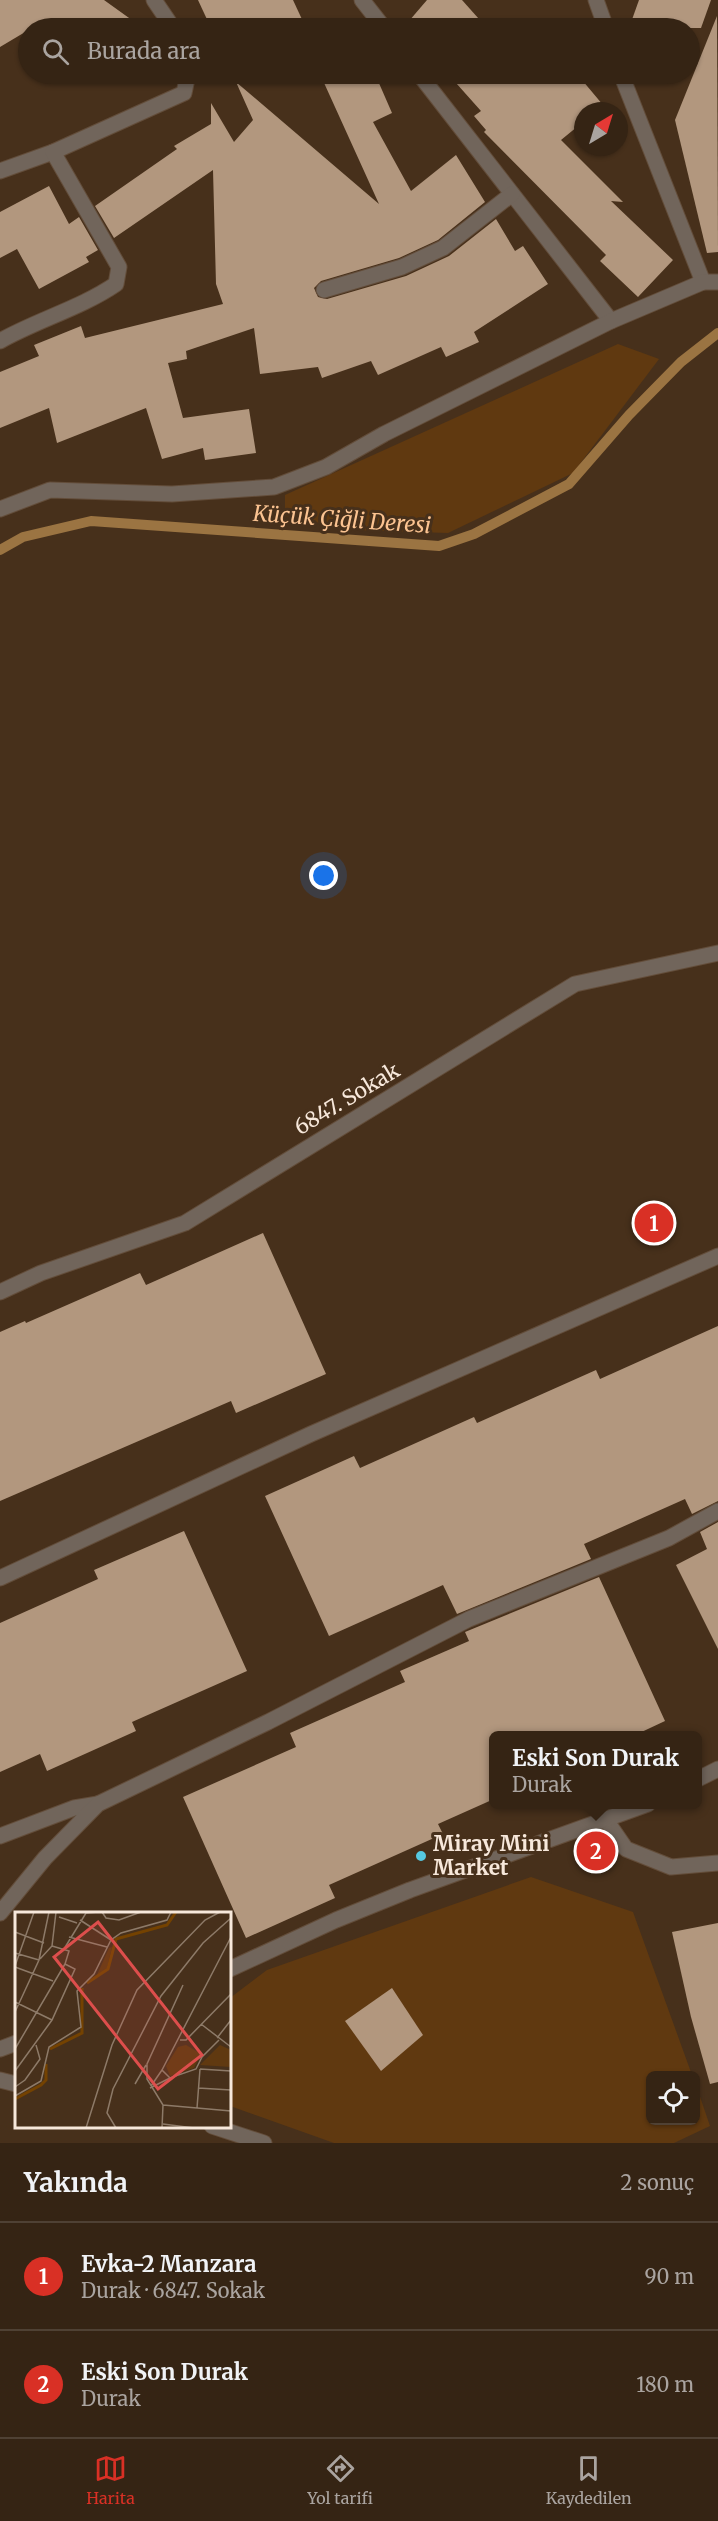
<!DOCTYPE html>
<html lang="tr">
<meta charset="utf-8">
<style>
body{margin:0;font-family:Merriweather,serif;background:#3d2c1d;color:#f1f3f6}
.controls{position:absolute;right:18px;bottom:18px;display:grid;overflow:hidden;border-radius:9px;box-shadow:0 2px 4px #0004}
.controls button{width:54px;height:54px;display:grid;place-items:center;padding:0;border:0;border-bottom:2px solid #4f4134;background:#352414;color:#f1f3f6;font:30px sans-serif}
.compass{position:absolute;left:574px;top:102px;width:54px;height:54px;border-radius:50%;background:#352414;box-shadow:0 2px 4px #0004;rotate:38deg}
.you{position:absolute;left:324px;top:876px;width:21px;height:21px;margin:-15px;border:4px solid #fff;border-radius:50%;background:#1a73e8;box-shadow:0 0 0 9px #1a73e833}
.badge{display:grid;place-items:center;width:39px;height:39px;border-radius:50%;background:#d93025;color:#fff;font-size:20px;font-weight:700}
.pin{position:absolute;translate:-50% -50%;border:3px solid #fff;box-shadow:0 2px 6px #0006}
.popup{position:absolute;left:489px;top:1731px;width:213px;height:78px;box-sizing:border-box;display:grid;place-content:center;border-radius:9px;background:#352414;filter:drop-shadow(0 2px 4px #0005);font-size:20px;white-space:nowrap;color:#aaa4a0}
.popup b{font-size:22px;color:#f1f3f6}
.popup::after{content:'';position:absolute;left:50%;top:100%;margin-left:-12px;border:12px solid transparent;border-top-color:#352414}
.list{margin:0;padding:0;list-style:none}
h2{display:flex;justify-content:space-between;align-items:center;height:78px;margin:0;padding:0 24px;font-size:26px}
h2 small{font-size:20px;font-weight:400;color:#aaa4a0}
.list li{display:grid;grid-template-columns:39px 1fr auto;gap:18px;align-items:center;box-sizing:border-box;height:108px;padding:0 24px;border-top:2px solid #4f4134}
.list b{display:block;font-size:22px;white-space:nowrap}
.list p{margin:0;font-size:20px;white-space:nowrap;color:#aaa4a0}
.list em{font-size:20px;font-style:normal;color:#aaa4a0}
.icon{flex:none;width:33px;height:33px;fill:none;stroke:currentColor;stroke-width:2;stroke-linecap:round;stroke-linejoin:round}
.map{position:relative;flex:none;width:718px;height:2143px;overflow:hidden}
.search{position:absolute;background:#352414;box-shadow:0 2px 4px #0004;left:18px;right:18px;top:18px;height:66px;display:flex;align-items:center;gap:15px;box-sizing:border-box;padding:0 21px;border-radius:33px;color:#aaa4a0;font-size:22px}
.sheet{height:294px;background:#352414}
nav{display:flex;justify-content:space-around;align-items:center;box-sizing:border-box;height:84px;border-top:2px solid #4f4134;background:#352414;font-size:16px;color:#aaa4a0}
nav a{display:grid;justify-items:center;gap:3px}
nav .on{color:#d93025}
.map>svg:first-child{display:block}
.green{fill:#603910}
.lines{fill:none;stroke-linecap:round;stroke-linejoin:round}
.stream{stroke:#9b7442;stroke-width:10}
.building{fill:#b2977e}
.minor-casing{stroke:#634d3a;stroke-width:17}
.minor{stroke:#71655b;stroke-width:15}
.poi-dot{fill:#56c9e1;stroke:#47301b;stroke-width:2}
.labels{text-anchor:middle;stroke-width:6;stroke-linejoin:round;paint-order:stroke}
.street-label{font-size:21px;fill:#f7e8db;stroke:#47301b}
.poi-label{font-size:21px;font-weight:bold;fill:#f7e8db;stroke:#47301b;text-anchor:start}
.water-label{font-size:22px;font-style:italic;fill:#fbc391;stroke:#47301b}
.inset-river{fill:none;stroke:#744201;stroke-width:3}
.inset-road{fill:none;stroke:#8d7a68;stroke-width:1.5}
.view{fill:#dd4e4c;fill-opacity:0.15;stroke:#dd4e4c;stroke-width:3}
.inset-edge{fill:none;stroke:#f7e8db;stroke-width:3}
</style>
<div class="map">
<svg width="718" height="2143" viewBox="0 0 718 2143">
<rect width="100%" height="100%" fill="#47301b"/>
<!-- green -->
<g class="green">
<polygon points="618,344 659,359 573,473 448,533 356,530 285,516 285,495"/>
<polygon points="531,1877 633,1912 692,2075 650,2076 650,2120 696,2120 696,2085 710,2126 674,2143 334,2143 230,2106 230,1998 267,1970"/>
</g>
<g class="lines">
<!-- stream -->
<polyline class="stream" points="0,550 23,537 91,521 439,546 474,534 569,484 629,415 681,362 718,333"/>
</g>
<!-- building -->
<g class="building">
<polygon points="0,0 104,0 143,28 53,28 47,19 0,47"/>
<polygon points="198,0 293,0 306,28 211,28"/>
<polygon points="427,0 462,0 487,28 418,28 409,21"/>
<polygon points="639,0 711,0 701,28 629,28"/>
<polygon points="717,16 718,252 707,253 675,120"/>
<polygon points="320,74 347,74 349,78 359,74 375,74 392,113 373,122 411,191 456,155 485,202 438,240 399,258 321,281 314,288 318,297 327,299 406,276 449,256 496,219 515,251 523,246 548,284 474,332 479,342 446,357 441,347 378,375 371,361 322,378 318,367 260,374 254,328 186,351 187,359 168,363 183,418 249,409 256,453 205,460 203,448 162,459 146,408 57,443 49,408 0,428 0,372 39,356 34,345 81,326 85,338 223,304 216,284 213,170 114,238 95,206 177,149 174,146 211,124 211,103 234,142 253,120 236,82 379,204"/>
<polygon points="448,74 577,74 603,105 596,111 583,111 583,122 561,140 623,202 611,201 673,260 638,297 600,261 606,255 484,132 486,130 474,116 481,111"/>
<polygon points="49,186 69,224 79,217 98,250 86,257 89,262 39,289 17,249 0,258 0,212"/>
<polygon points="263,1233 326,1374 236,1413 231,1401 0,1501 0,1332 25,1321 26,1323 140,1273 146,1285"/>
<polygon points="718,1326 718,1501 692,1514 685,1499 584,1544 591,1559 457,1614 443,1585 329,1636 265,1496 354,1456 360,1468 474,1417 477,1423 596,1370 600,1379"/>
<polygon points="718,1522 718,1649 676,1565 707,1549 700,1532"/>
<polygon points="184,1531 247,1671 132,1722 136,1731 47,1771 40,1754 0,1772 0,1623 98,1579 94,1570"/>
<polygon points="599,1577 665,1721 633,1736 494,1736 494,1799 438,1824 443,1834 329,1885 335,1898 246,1938 183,1797 296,1747 290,1733 405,1682 400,1671 469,1641 465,1632"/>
<polygon points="718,1923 718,2082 710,2084 691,2017 672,1932"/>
<polygon points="392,1988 423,2035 381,2071 345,2021"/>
</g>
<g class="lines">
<!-- minor casing -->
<g class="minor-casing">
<g id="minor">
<polyline points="154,0 173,28"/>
<polyline points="362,0 384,28"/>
<polyline points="596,0 606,28"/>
<polyline points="419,74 611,321"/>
<polyline points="621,74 703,282"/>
<polyline points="0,171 53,152"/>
<polyline points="324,290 402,267 443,248 512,194"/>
<path d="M0,341c37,-21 81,-33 116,-57l3,-17 -66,-115 131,-59 4,-19"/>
<polyline points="0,509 50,490 172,494 274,487 326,467 384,434 611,321 703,282 718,282"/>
<polyline points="0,1292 41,1273 185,1223 575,984 718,953"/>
<polyline points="0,1578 311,1434 718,1256"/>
<polyline points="698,1779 718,1769"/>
<polyline points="606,1820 626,1849 671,1867 718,1863"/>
<polyline points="0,1836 74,1808 98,1804"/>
<polyline points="0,1913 45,1858 98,1804 268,1722 469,1619 669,1538 718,1511"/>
<polyline points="230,1969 336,1920 410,1890 648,1804"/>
<polyline points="0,2049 16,2043"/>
<polyline points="0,2080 16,2084"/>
<polyline points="212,2126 264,2143"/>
</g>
</g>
<!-- minor -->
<use href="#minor" class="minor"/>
</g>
<!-- markers -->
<circle class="poi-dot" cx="421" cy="1856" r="6"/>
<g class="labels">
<!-- street labels -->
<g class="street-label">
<text transform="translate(347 1099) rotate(-31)" y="7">6847. Sokak</text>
</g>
<!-- poi labels -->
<g class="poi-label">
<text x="433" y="1851">Miray Mini<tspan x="433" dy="24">Market</tspan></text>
</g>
<!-- water labels -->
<g class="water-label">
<text transform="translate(342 519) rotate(4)" y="8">Küçük Çiğli Deresi</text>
</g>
</g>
<!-- overview -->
<g transform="translate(15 1912)">
<rect width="216" height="216" fill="#47301b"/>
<path d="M97,35l-5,21 -10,7 12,-27zM171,133l15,9 -7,14 -24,8 -4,-10 12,-19zM205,133l11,5v17l-31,-2z" fill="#603910"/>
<path class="inset-river" d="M72,71l21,-14 8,-30 51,-14 9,-13M35,137l32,-16v-45M0,187l26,-14 5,-5v-16"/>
<path class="inset-road" d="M87,0l4,6 13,2 22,-8M44,5l18,6M65,8l31,20M0,20l29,11M54,25l38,10M49,37l22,-36 13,-1M0,41l24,7M25,47l12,-13 4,-34M0,54l19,-54M0,55l38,14M0,90l37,18M0,100l24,-52 10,-48M186,112l30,23M202,126l14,-18M165,128h6l45,-46M204,128l-17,17 -6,12 -26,9 -8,-8 69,-133M0,137l50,-85M185,157l31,2M0,159l37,-51 23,-51 -10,-5 4,-13 -17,-5M120,172l11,-19M136,174l11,-16M0,175l10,-7 15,-21 -4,-14M135,176l20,-10M183,176l33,2M0,184l26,-15 8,-34 32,-20 -4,-36 17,-17 17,-34 10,-7 46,-13 4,-8M148,193l68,6M182,196l3,-39M148,212l31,4M71,216l26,-83 25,-55 68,-70 15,-8M101,216l-9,-15 6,-24 48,-93 42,-53 28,-25M147,216l1,-23 -16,-26v-15l36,-79"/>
<path class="view" d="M83,10l104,133 -44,34 -104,-132z"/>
<rect width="216" height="216" class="inset-edge"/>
</g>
</svg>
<div class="controls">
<button><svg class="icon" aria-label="locate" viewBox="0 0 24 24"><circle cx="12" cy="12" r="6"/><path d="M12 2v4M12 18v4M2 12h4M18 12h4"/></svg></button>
</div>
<svg class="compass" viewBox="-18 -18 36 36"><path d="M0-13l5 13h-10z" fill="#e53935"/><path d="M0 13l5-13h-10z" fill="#aaa4a0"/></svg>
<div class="you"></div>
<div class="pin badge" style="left:654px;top:1223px">1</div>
<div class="pin badge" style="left:596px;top:1851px">2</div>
<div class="popup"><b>Eski Son Durak</b>Durak</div>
<div class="search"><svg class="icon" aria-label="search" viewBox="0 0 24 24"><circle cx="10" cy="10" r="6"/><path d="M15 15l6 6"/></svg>Burada ara</div>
</div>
<section class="sheet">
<h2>Yakında<small>2 sonuç</small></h2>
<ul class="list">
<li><span class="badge">1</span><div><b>Evka-2 Manzara</b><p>Durak · 6847. Sokak</p></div><em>90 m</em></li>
<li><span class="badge">2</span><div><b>Eski Son Durak</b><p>Durak</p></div><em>180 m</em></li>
</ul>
</section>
<nav>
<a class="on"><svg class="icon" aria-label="map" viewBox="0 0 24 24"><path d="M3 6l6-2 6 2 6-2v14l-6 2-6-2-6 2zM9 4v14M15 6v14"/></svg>Harita</a>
<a><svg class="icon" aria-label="directions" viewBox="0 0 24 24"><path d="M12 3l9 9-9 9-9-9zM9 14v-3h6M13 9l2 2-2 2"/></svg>Yol tarifi</a>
<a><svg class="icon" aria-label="saved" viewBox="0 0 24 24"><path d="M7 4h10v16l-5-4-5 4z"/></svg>Kaydedilen</a>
</nav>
